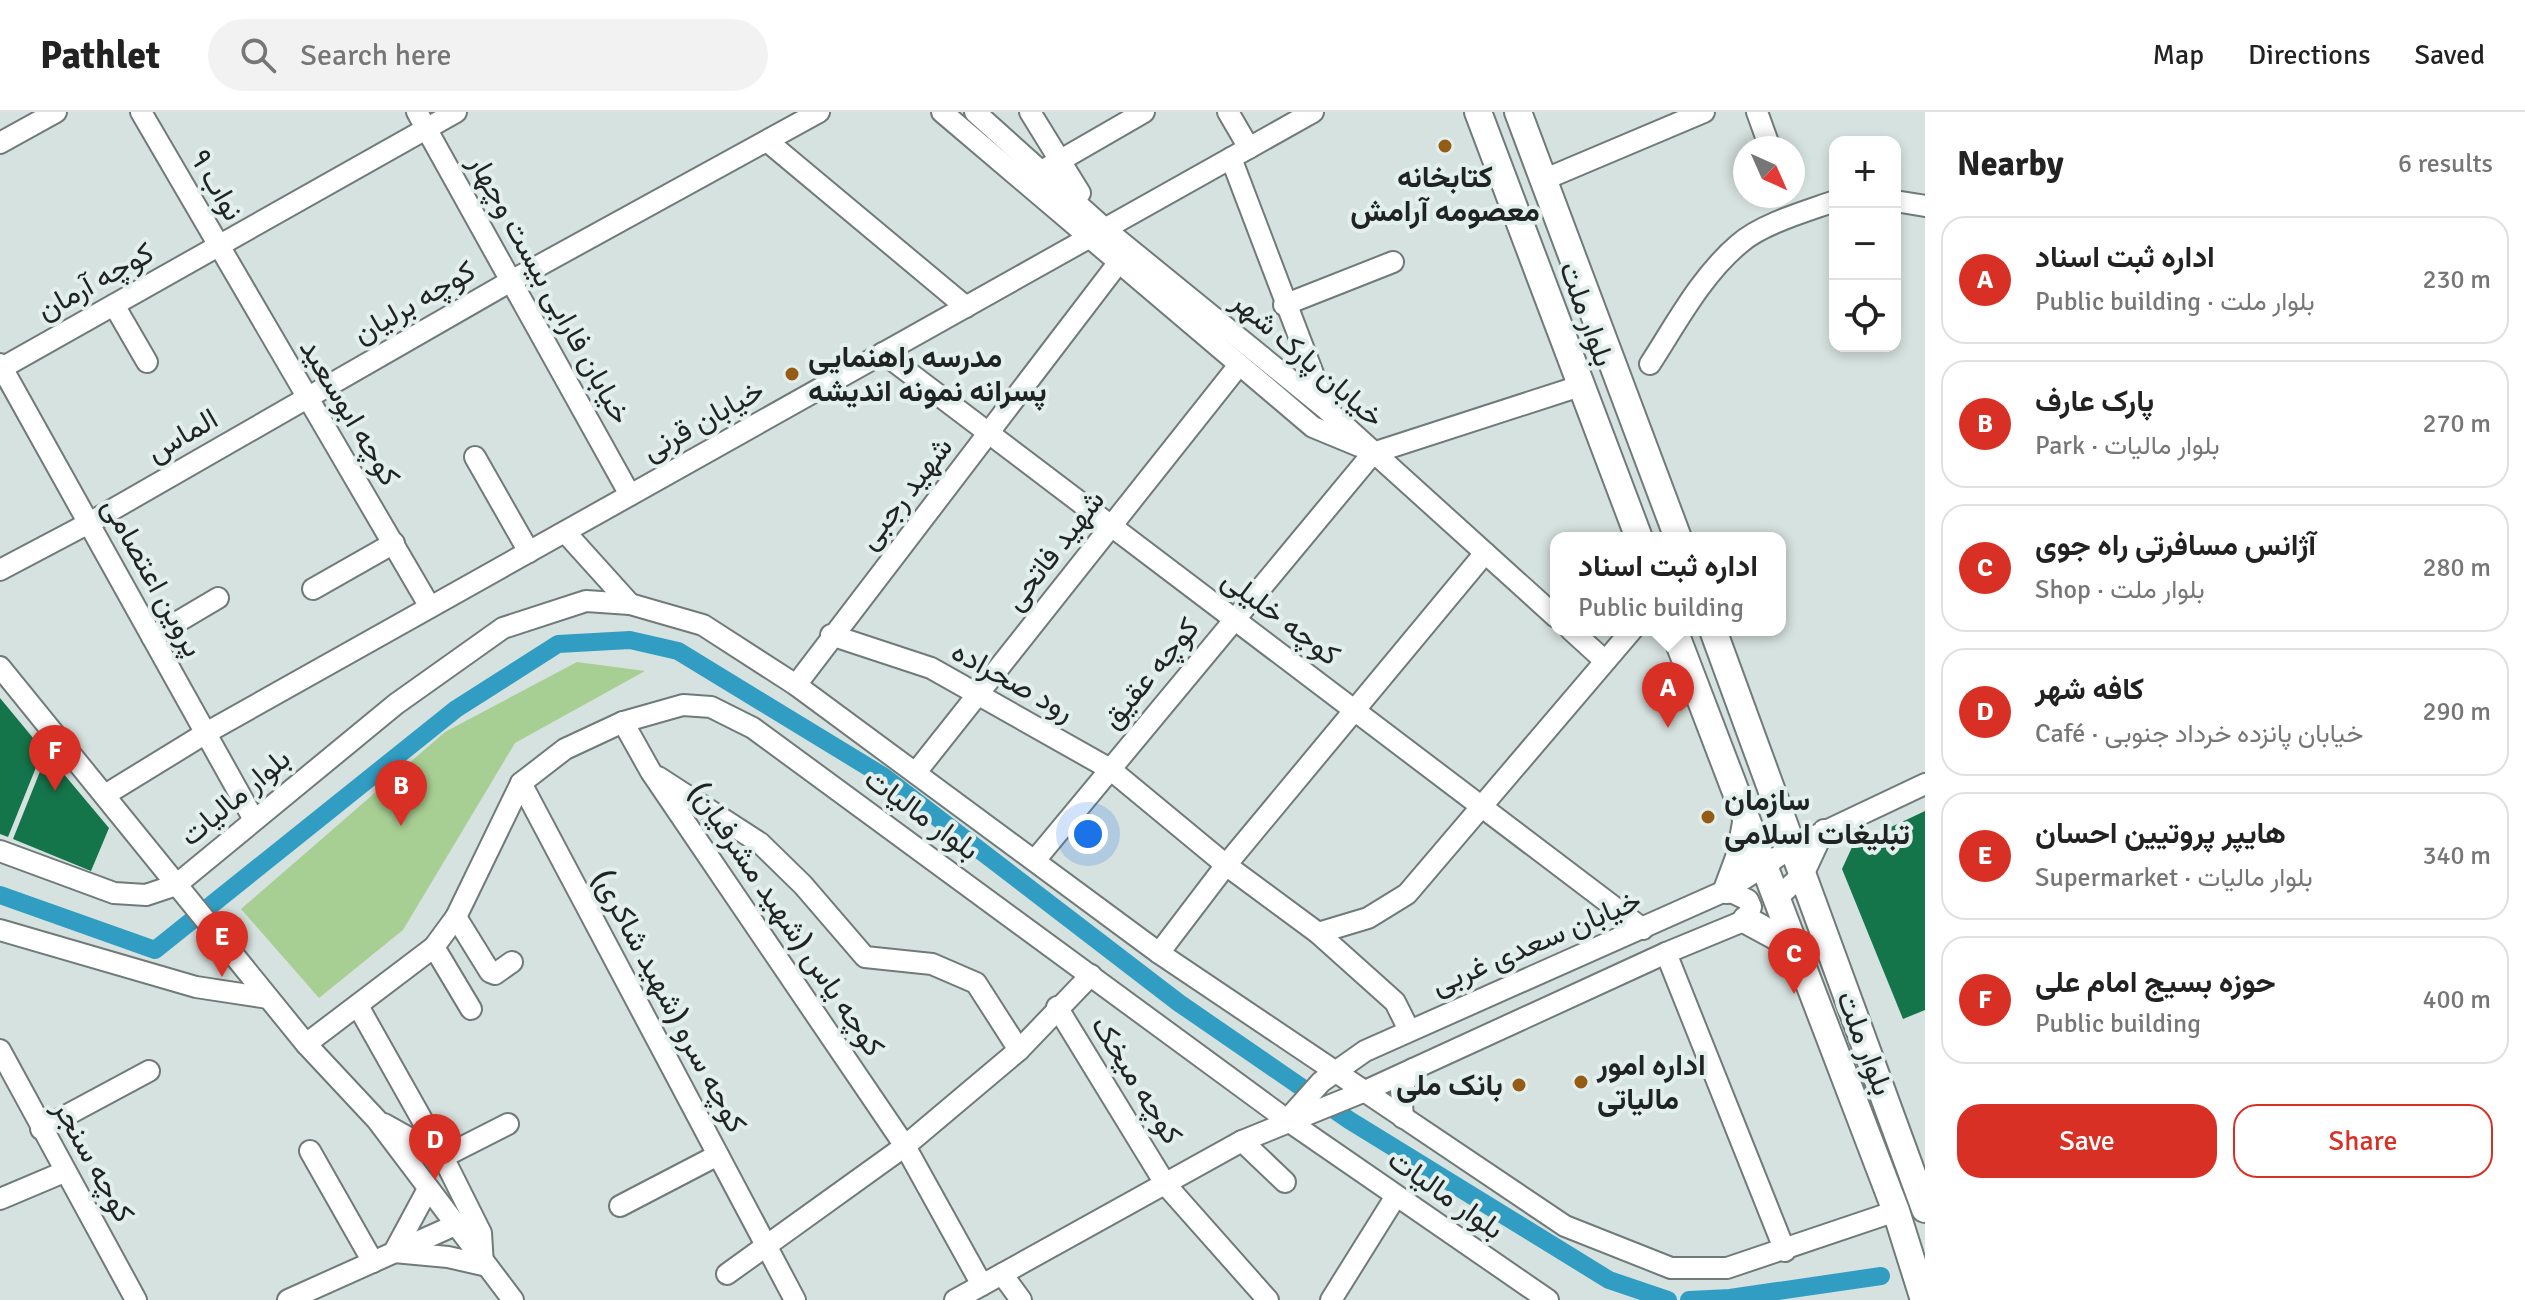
<!DOCTYPE html>
<meta charset="utf-8">
<style>
body{margin:0;font-family:Signika,Vazirmatn,sans-serif;background:#f2f2f2;color:#222}
.controls{position:absolute;right:24px;top:24px;display:grid;overflow:hidden;border-radius:16px;box-shadow:0 4px 12px #0003}
.controls button{width:72px;height:72px;display:grid;place-items:center;padding:0;border:0;border-bottom:2px solid #e0e0e0;background:#fff;color:#222;font:40px sans-serif}
.compass{position:absolute;left:1733px;top:24px;width:72px;height:72px;border-radius:50%;background:#fff;box-shadow:0 4px 12px #0003;rotate:135deg}
.you{position:absolute;left:1088px;top:722px;width:28px;height:28px;margin:-20px;border:6px solid #fff;border-radius:50%;background:#1a73e8;box-shadow:0 0 0 12px #1a73e833}
.badge{display:grid;place-items:center;width:52px;height:52px;border-radius:50%;background:#d93025;color:#fff;font-size:26px;font-weight:700}
.pin{position:absolute;translate:-50% -66px;filter:drop-shadow(0 2px 4px #0008)}
.pin::after{content:'';position:absolute;top:42px;width:28px;height:24px;background:inherit;clip-path:polygon(0 0,100% 0,50% 100%)}
.popup{position:absolute;left:1550px;top:420px;width:236px;height:104px;box-sizing:border-box;display:grid;place-content:center;border-radius:16px;background:#fff;filter:drop-shadow(0 2px 6px #0005);font-size:26px;white-space:nowrap;color:#767676}
.popup b{font-size:30px;color:#222}
.popup::after{content:'';position:absolute;left:50%;top:100%;margin-left:-16px;border:16px solid transparent;border-top-color:#fff}
.list{margin:0;padding:0;list-style:none}
h2{display:flex;justify-content:space-between;align-items:center;height:104px;margin:0;padding:0 32px;font-size:34px}
h2 small{font-size:26px;font-weight:400;color:#767676}
.list li{display:grid;grid-template-columns:52px 1fr auto;gap:24px;align-items:center;box-sizing:border-box;height:128px;margin:0 16px 16px;padding:0 16px;border:2px solid #e0e0e0;border-radius:24px}
.list b{display:block;font-size:30px;white-space:nowrap}
.list p{margin:0;font-size:26px;white-space:nowrap;color:#767676}
.list em{font-size:26px;font-style:normal;color:#767676}
.actions{display:flex;gap:16px;padding:24px 32px}
.actions a{flex:1;padding:18px 0;border:2px solid #d93025;border-radius:24px;text-align:center;font-size:28px;color:#d93025}
.actions .main{background:#d93025;color:#fff}
.icon{flex:none;width:44px;height:44px;fill:none;stroke:currentColor;stroke-width:2;stroke-linecap:round;stroke-linejoin:round}
.map{position:relative;flex:none;width:1925px;height:1188px;overflow:hidden}
header{display:flex;align-items:center;gap:48px;box-sizing:border-box;height:112px;padding:0 40px;background:#fff;border-bottom:2px solid #e0e0e0}
header strong{font-size:38px}
nav{display:flex;gap:44px;margin-inline-start:auto;font-size:28px}
.search{width:560px;height:72px;background:#f2f2f2;display:flex;align-items:center;gap:20px;box-sizing:border-box;padding:0 28px;border-radius:44px;color:#767676;font-size:30px}
main{display:flex}
aside{flex:1;background:#fff}
.map>svg:first-child{display:block}
.green{fill:#a8cf93}
.lines{fill:none;stroke-linecap:round;stroke-linejoin:round}
.canal{stroke:#329dc3;stroke-width:18}
.building{fill:#15754a}
.minor-casing{stroke:#707b79;stroke-width:24}
.major-casing{stroke:#707b79;stroke-width:30}
.minor{stroke:#fff;stroke-width:20}
.major{stroke:#fff;stroke-width:26}
.poi-dot{fill:#945c15;stroke:#e3efec;stroke-width:3}
.labels{text-anchor:middle;stroke-width:8;stroke-linejoin:round;paint-order:stroke}
.poi-label{font-size:30px;font-weight:bold;fill:#1f2423;stroke:#e3efec;text-anchor:start}
.street-label{font-size:30px;fill:#1f2423;stroke:#e3efec}
</style>
<header>
<strong>Pathlet</strong>
<div class="search"><svg class="icon" aria-label="search" viewBox="0 0 24 24"><circle cx="10" cy="10" r="6"/><path d="M15 15l6 6"/></svg>Search here</div>
<nav><a>Map</a><a>Directions</a><a>Saved</a></nav>
</header>
<main>
<div class="map">
<svg width="1925" height="1188" viewBox="0 0 1925 1188">
<rect width="100%" height="100%" fill="#d6e2df"/>
<!-- green -->
<polygon class="green" points="577,550 645,559 515,631 403,818 319,886 241,797 445,620"/>
<g class="lines">
<!-- canal -->
<g class="canal">
<polyline points="0,783 155,838 456,597 558,532 630,528 678,539 883,664 1179,891 1349,1008 1609,1168 1668,1188"/>
<polyline points="1689,1188 1730,1186 1881,1164"/>
</g>
</g>
<!-- building -->
<g class="building">
<polygon points="0,586 43,638 8,725 0,722"/>
<polygon points="47,642 109,716 91,759 13,727"/>
<polygon points="1925,699 1925,898 1903,907 1842,757 1853,733"/>
</g>
<g class="lines">
<!-- minor casing -->
<g class="minor-casing">
<g id="minor">
<polyline points="141,0 430,495"/>
<polyline points="417,0 630,383"/>
<polyline points="942,0 1313,315 1359,334"/>
<polyline points="975,0 1105,117 1326,297 1556,505"/>
<polyline points="1030,0 1080,81"/>
<polyline points="1228,0 1249,36"/>
<polyline points="1757,0 1770,36"/>
<polyline points="767,29 966,195"/>
<polyline points="0,31 56,0"/>
<polyline points="1231,46 1325,293"/>
<polyline points="1047,56 1144,0"/>
<polyline points="1543,68 1704,0"/>
<polyline points="1895,89 1925,94"/>
<polyline points="114,193 147,250"/>
<polyline points="1284,193 1393,150"/>
<polyline points="883,241 1643,817"/>
<polyline points="0,252 253,706"/>
<path d="M1650,252c26,-40 51,-88 89,-120 22,-20 68,-33 96,-43"/>
<polyline points="0,257 456,0"/>
<polyline points="1373,341 1580,274"/>
<polyline points="475,345 529,440"/>
<polyline points="565,420 630,492"/>
<polyline points="0,458 89,411 511,169 819,0"/>
<polyline points="313,477 394,431"/>
<polyline points="1571,518 1605,549"/>
<polyline points="831,523 931,556 1110,657 1226,753 1159,841"/>
<polyline points="152,525 218,486"/>
<polyline points="0,555 306,932 377,1008 513,1188"/>
<polyline points="796,573 1119,150"/>
<polyline points="623,610 651,660 905,1034 982,1173"/>
<polyline points="917,659 1239,253"/>
<polyline points="658,665 760,731 803,773 865,845 932,852 976,871 1019,938"/>
<polyline points="521,671 795,1188"/>
<polyline points="105,683 206,621 1313,0"/>
<polyline points="0,739 114,781 146,783 176,773 396,592 503,516 586,489 630,492 703,513 796,573 1159,841 1565,1114 1671,1156 1727,1156 1896,1099"/>
<polyline points="1036,747 1373,341"/>
<polyline points="1775,788 1804,761 1824,718"/>
<polyline points="456,805 490,860 495,862 512,850"/>
<polyline points="0,818 196,875 268,886"/>
<polyline points="1318,821 1368,806 1407,782 1632,518"/>
<polyline points="434,835 471,897"/>
<polyline points="1666,841 1785,1139"/>
<polyline points="358,894 443,1045 384,1012"/>
<polyline points="1057,895 1166,1073 1268,1188"/>
<polyline points="1409,918 1395,890 1318,821 1226,753 1485,441"/>
<polyline points="306,932 434,835 456,805 521,671 565,637 623,610 683,593 711,595 753,616 1287,1008 1548,1188"/>
<polyline points="0,938 136,1188"/>
<polyline points="1403,1006 1401,977 1413,957"/>
<polyline points="1287,1008 1321,970 1365,939 1727,778 1794,734 1925,672"/>
<polyline points="41,1017 149,959"/>
<polyline points="1242,1029 1285,1070"/>
<polyline points="310,1039 373,1150"/>
<polyline points="428,1077 394,1140 448,1145 483,1153 481,1121 443,1045 508,1012"/>
<polyline points="0,1087 64,1060"/>
<polyline points="620,1094 718,1043"/>
<polyline points="727,1162 905,1034 1019,938 1091,863"/>
<polyline points="1002,1162 1021,1188"/>
<polyline points="288,1188 453,1114"/>
<polyline points="955,1188 1242,1029 1363,980 1666,841 1746,808 1751,795 1748,788 1727,778"/>
<polyline points="1331,1188 1396,1084"/>
</g>
</g>
<!-- major casing -->
<g class="major-casing">
<g id="major">
<polyline points="1478,0 1639,426"/>
<polyline points="1518,0 1678,426"/>
<polyline points="1674,518 1896,1099 1924,1188"/>
<polyline points="1713,518 1925,1097"/>
<polyline points="1727,778 1740,743 1746,711"/>
<polyline points="1746,808 1794,834"/>
</g>
</g>
<!-- minor -->
<use href="#minor" class="minor"/>
<!-- major -->
<use href="#major" class="major"/>
</g>
<!-- markers -->
<g class="poi-dot">
<circle cx="1445" cy="34" r="8"/>
<circle cx="792" cy="262" r="8"/>
<circle cx="1708" cy="705" r="8"/>
<circle cx="1581" cy="970" r="8"/>
<circle cx="1519" cy="973" r="8"/>
</g>
<g class="labels">
<!-- poi labels -->
<g class="poi-label">
<text x="1445" y="75" text-anchor="middle">کتابخانه<tspan x="1445" dy="34">معصومه آرامش</tspan></text>
<text x="808" y="255">مدرسه راهنمایی<tspan x="808" dy="34">پسرانه نمونه اندیشه</tspan></text>
<text x="1724" y="698">سازمان<tspan x="1724" dy="34">تبلیغات اسلامی</tspan></text>
<text x="1597" y="963">اداره امور<tspan x="1597" dy="34">مالیاتی</tspan></text>
<text x="1503" y="983" text-anchor="end">بانک ملی</text>
</g>
<!-- street labels -->
<g class="street-label">
<text transform="translate(217 73) rotate(60)" y="10">نواب ۹</text>
<text transform="translate(95 169) rotate(-29)" y="10">کوچه آرمان</text>
<text transform="translate(550 177) rotate(61)" y="10">خیابان فارابی بیست وچهار</text>
<text transform="translate(414 190) rotate(-30)" y="10">کوچه برلیان</text>
<text transform="translate(1587 202) rotate(70)" y="10">بلوار ملت</text>
<text transform="translate(1308 247) rotate(41)" y="10">خیابان پارک شهر</text>
<text transform="translate(350 300) rotate(59)" y="10">کوچه ابوسعید</text>
<text transform="translate(703 308) rotate(-29)" y="10">خیابان قرنی</text>
<text transform="translate(182 323) rotate(-30)" y="10">الماس</text>
<text transform="translate(905 381) rotate(-52)" y="10">شهید رجبی</text>
<text transform="translate(1054 438) rotate(-52)" y="10">شهید فاتحی</text>
<text transform="translate(153 465) rotate(61)" y="10">پروین اعتصامی</text>
<text transform="translate(1281 505) rotate(37)" y="10">کوچه خلیلی</text>
<text transform="translate(1150 561) rotate(-50)" y="10">کوچه عقیق</text>
<text transform="translate(1013 569) rotate(29)" y="10">رود صحراده</text>
<text transform="translate(235 685) rotate(-40)" y="10">بلوار مالیات</text>
<text transform="translate(922 702) rotate(36)" y="10">بلوار مالیات</text>
<text transform="translate(787 807) rotate(56)" y="10">کوچه یاس (شهید مشرفیان)</text>
<text transform="translate(1536 830) rotate(-23)" y="10">خیابان سعدی غربی</text>
<text transform="translate(670 889) rotate(62)" y="10">کوچه سرو (شهید شاکری)</text>
<text transform="translate(1865 931) rotate(69)" y="10">بلوار ملت</text>
<text transform="translate(1137 968) rotate(58)" y="10">کوچه میخک</text>
<text transform="translate(94 1049) rotate(61)" y="10">کوچه سنجر</text>
<text transform="translate(1446 1082) rotate(35)" y="10">بلوار مالیات</text>
</g>
</g>
</svg>
<div class="controls">
<button>+</button>
<button>−</button>
<button><svg class="icon" aria-label="locate" viewBox="0 0 24 24"><circle cx="12" cy="12" r="6"/><path d="M12 2v4M12 18v4M2 12h4M18 12h4"/></svg></button>
</div>
<svg class="compass" viewBox="-18 -18 36 36"><path d="M0-13l5 13h-10z" fill="#e53935"/><path d="M0 13l5-13h-10z" fill="#767676"/></svg>
<div class="you"></div>
<div class="pin badge" style="left:1668px;top:616px">A</div>
<div class="popup"><b>اداره ثبت اسناد</b>Public building</div>
<div class="pin badge" style="left:401px;top:714px">B</div>
<div class="pin badge" style="left:1794px;top:882px">C</div>
<div class="pin badge" style="left:435px;top:1068px">D</div>
<div class="pin badge" style="left:222px;top:865px">E</div>
<div class="pin badge" style="left:55px;top:679px">F</div>
</div>
<aside>
<h2>Nearby<small>6 results</small></h2>
<ul class="list">
<li><span class="badge">A</span><div><b>اداره ثبت اسناد</b><p>Public building · بلوار ملت</p></div><em>230 m</em></li>
<li><span class="badge">B</span><div><b>پارک عارف</b><p>Park · بلوار مالیات</p></div><em>270 m</em></li>
<li><span class="badge">C</span><div><b>آژانس مسافرتی راه جوی</b><p>Shop · بلوار ملت</p></div><em>280 m</em></li>
<li><span class="badge">D</span><div><b>کافه شهر</b><p>Café · خیابان پانزده خرداد جنوبی</p></div><em>290 m</em></li>
<li><span class="badge">E</span><div><b>هایپر پروتیین احسان</b><p>Supermarket · بلوار مالیات</p></div><em>340 m</em></li>
<li><span class="badge">F</span><div><b>حوزه بسیج امام علی</b><p>Public building</p></div><em>400 m</em></li>
</ul>
<div class="actions"><a class="main">Save</a><a>Share</a></div>
</aside>
</main>
